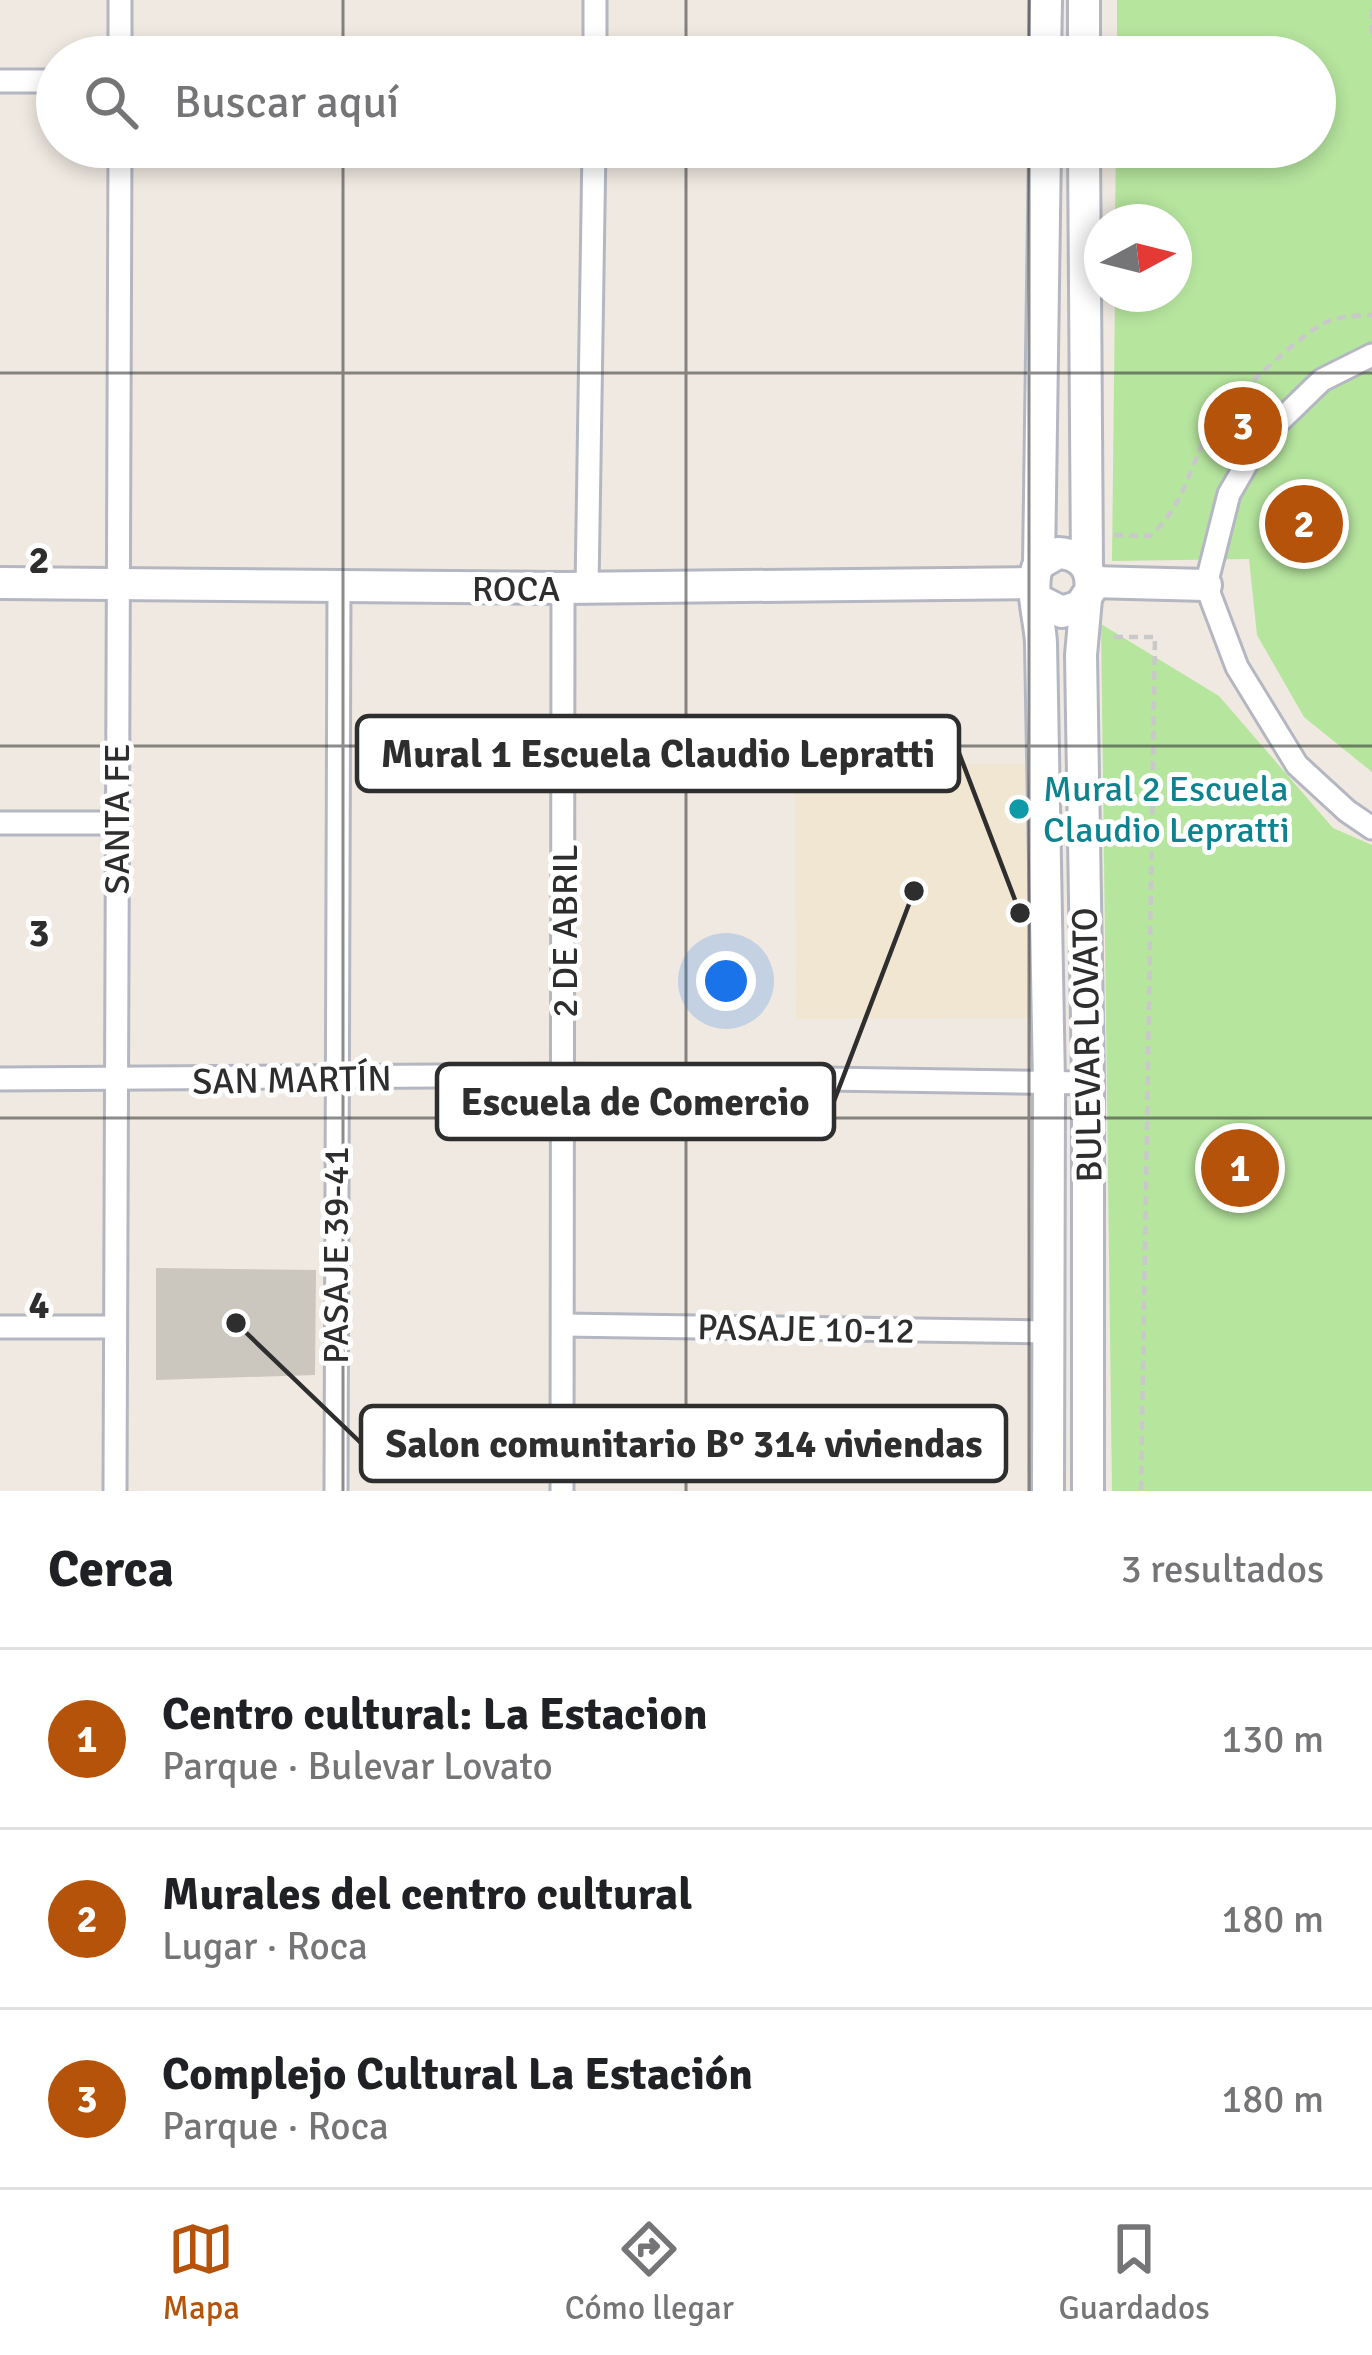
<!DOCTYPE html>
<html lang="es">
<meta charset="utf-8">
<style>
body{margin:0;font-family:Signika,sans-serif;background:#f6f6f6;color:#202124}
.compass{position:absolute;left:1084px;top:204px;width:108px;height:108px;border-radius:50%;background:#fff;box-shadow:0 6px 18px #0003;rotate:83deg}
.you{position:absolute;left:726px;top:981px;width:42px;height:42px;margin:-30px;border:9px solid #fff;border-radius:50%;background:#1a73e8;box-shadow:0 0 0 18px #1a73e833}
.badge{display:grid;place-items:center;width:78px;height:78px;border-radius:50%;background:#b45309;color:#fff;font-size:39px;font-weight:700}
.pin{position:absolute;translate:-50% -50%;border:6px solid #fff;box-shadow:0 3px 12px #0006}
.list{margin:0;padding:0;list-style:none}
h2{display:flex;justify-content:space-between;align-items:center;height:156px;margin:0;padding:0 48px;font-size:51px}
h2 small{font-size:39px;font-weight:400;color:#757577}
.list li{display:grid;grid-template-columns:78px 1fr auto;gap:36px;align-items:center;box-sizing:border-box;height:180px;padding:0 48px;border-top:3px solid #e0e0e0}
.list b{display:block;font-size:45px;white-space:nowrap}
.list p{margin:0;font-size:39px;white-space:nowrap;color:#757577}
.list em{font-size:39px;font-style:normal;color:#757577}
.icon{flex:none;width:66px;height:66px;fill:none;stroke:currentColor;stroke-width:2;stroke-linecap:round;stroke-linejoin:round}
.map{position:relative;flex:none;width:1372px;height:1491px;overflow:hidden}
.search{position:absolute;background:#fff;box-shadow:0 6px 18px #0003;left:36px;right:36px;top:36px;height:132px;display:flex;align-items:center;gap:30px;box-sizing:border-box;padding:0 42px;border-radius:66px;color:#757577;font-size:45px}
.sheet{height:696px;background:#fff}
nav{display:flex;justify-content:space-around;align-items:center;box-sizing:border-box;height:168px;border-top:3px solid #e0e0e0;background:#fff;font-size:33px;color:#757577}
nav a{display:grid;justify-items:center;gap:6px}
nav .on{color:#b45309}
.map>svg:first-child{display:block}
.education{fill:#f0e6d1}
.green{fill:#b6e59e}
.building{fill:#cbc7bf}
.lines{fill:none;stroke-linecap:round;stroke-linejoin:round}
.street-casing{stroke:#b4b7c1;stroke-width:27}
.secondary-casing{stroke:#b4b7c1;stroke-width:36}
.path{stroke:#c9c9c9;stroke-width:4.5;stroke-dasharray:9 6;stroke-linecap:butt}
.street{stroke:#fff;stroke-width:21}
.secondary{stroke:#fff;stroke-width:30}
.grid{fill:none;stroke:#2e2e2e;stroke-width:3;stroke-opacity:0.55}
.culture-dot{fill:#0f9aa8;stroke:#fff;stroke-width:4.5}
.labels{text-anchor:middle;stroke-width:10;stroke-linejoin:round;paint-order:stroke}
.street-label{font-size:36px;fill:#2e2e2e;stroke:#fff}
.culture-label{font-size:36px;fill:#0d838f;stroke:#fff;text-anchor:start}
.grid-label{font-size:39px;text-anchor:middle;font-weight:bold;fill:#2e2e2e;stroke:#fff;stroke-width:10;stroke-linejoin:round;paint-order:stroke}
.leader{fill:none;stroke:#2e2e2e;stroke-width:4.5}
.callout-dot{fill:#2e2e2e;stroke:#fff;stroke-width:4.5}
.callout{fill:#fff;stroke:#2e2e2e;stroke-width:4.5}
.callout-label{font-size:39px;text-anchor:middle;font-weight:bold;fill:#2e2e2e}
</style>
<div class="map">
<svg width="1372" height="1491" viewBox="0 0 1372 1491">
<rect width="100%" height="100%" fill="#efe9e1"/>
<!-- education -->
<polygon class="education" points="1032,764 1033,1018 796,1019 795,765"/>
<!-- green -->
<g class="green">
<polygon points="1117,0 1372,0 1372,772 1304,717 1257,635 1249,559 1112,561 1115,294 1174,294 1174,222 1115,222 1116,147 1315,147 1315,57 1117,57"/>
<polygon points="1101,624 1219,696 1333,828 1372,845 1372,1491 1112,1491"/>
</g>
<!-- building -->
<polygon class="building" points="156,1268 316,1270 315,1375 156,1380"/>
<g class="lines">
<!-- street casing -->
<g class="street-casing">
<g id="street">
<polyline points="595,0 595,57"/>
<polyline points="120,57 120,0"/>
<polyline points="0,81 57,81"/>
<polyline points="1372,355 1322,380 1261,439 1229,494 1206,585 1237,667 1297,765 1347,811 1372,828"/>
<polyline points="587,588 594,147"/>
<polyline points="0,823 116,823"/>
<polyline points="0,1079 564,1075 1088,1083"/>
<polyline points="564,1325 1048,1332"/>
<polyline points="0,1327 114,1327"/>
<polyline points="115,1491 120,147"/>
<polyline points="336,1491 339,587"/>
<polyline points="562,1491 563,588"/>
</g>
</g>
<!-- secondary casing -->
<g class="secondary-casing">
<g id="secondary">
<polyline points="1045,57 1046,0"/>
<polyline points="1084,57 1084,0"/>
<polyline points="1084,147 1087,567"/>
<polyline points="1039,564 1045,147"/>
<polyline points="1091,582 1206,585"/>
<polyline points="0,583 563,588 1032,583"/>
<polyline points="1086,599 1081,655 1088,1083 1088,1491"/>
<path d="M1038,600l24,12 18,-6 10,-15c3,-23 -9,-37 -32,-38l-19,11c-11,19 1,55 2,79l8,440 -1,408"/>
</g>
</g>
<!-- path -->
<g class="path">
<polyline points="1372,10 1372,39"/>
<path d="M1114,535l36,1c34,-30 39,-68 59,-106 14,-24 91,-96 117,-108 12,-5 33,-7 46,-7"/>
<polyline points="1114,637 1155,637 1141,1491"/>
</g>
<!-- street -->
<use href="#street" class="street"/>
<!-- secondary -->
<use href="#secondary" class="secondary"/>
</g>
<!-- grid -->
<path class="grid" d="M343,0v57M686,0v57M1029,0v57M343,147v1344M686,147v1344M1029,147v1344M0,373h1372M0,746h1372M0,1118h1372"/>
<!-- markers -->
<circle class="culture-dot" cx="1019" cy="809" r="12"/>
<g class="labels">
<!-- street labels -->
<g class="street-label">
<text x="516" y="601">ROCA</text>
<text transform="translate(116 819) rotate(-90)" y="13">SANTA FE</text>
<text transform="translate(564 931) rotate(-90)" y="13">2 DE ABRIL</text>
<text transform="translate(1086 1045) rotate(-91)" y="13">BULEVAR LOVATO</text>
<text transform="translate(292 1079) rotate(-1)" y="13">SAN MARTÍN</text>
<text transform="translate(335 1255) rotate(-90)" y="13">PASAJE 39-41</text>
<text transform="translate(806 1328) rotate(1)" y="13">PASAJE 10-12</text>
</g>
<!-- culture labels -->
<g class="culture-label">
<text x="1043" y="801">Mural 2 Escuela<tspan x="1043" dy="41">Claudio Lepratti</tspan></text>
</g>
</g>
<g class="grid-label">
<text x="39" y="573">2</text>
<text x="39" y="946">3</text>
<text x="39" y="1318">4</text>
</g>
<!-- callouts -->
<path class="leader" d="M1020 913L959 753M914 891L834 1101M236 1323L361 1443"/>
<g class="callout-dot">
<circle cx="1020" cy="913" r="12"/>
<circle cx="914" cy="891" r="12"/>
<circle cx="236" cy="1323" r="12"/>
</g>
<g class="callout">
<rect x="357" y="716" width="602" height="75" rx="12"/>
<rect x="437" y="1064" width="397" height="75" rx="12"/>
<rect x="361" y="1406" width="645" height="75" rx="12"/>
</g>
<g class="callout-label">
<text x="658" y="767">Mural 1 Escuela Claudio Lepratti</text>
<text x="635" y="1115">Escuela de Comercio</text>
<text x="684" y="1457">Salon comunitario B° 314 viviendas</text>
</g>
</svg>
<svg class="compass" viewBox="-18 -18 36 36"><path d="M0-13l5 13h-10z" fill="#e53935"/><path d="M0 13l5-13h-10z" fill="#757577"/></svg>
<div class="you"></div>
<div class="pin badge" style="left:1240px;top:1168px">1</div>
<div class="pin badge" style="left:1304px;top:524px">2</div>
<div class="pin badge" style="left:1243px;top:426px">3</div>
<div class="search"><svg class="icon" aria-label="search" viewBox="0 0 24 24"><circle cx="10" cy="10" r="6"/><path d="M15 15l6 6"/></svg>Buscar aquí</div>
</div>
<section class="sheet">
<h2>Cerca<small>3 resultados</small></h2>
<ul class="list">
<li><span class="badge">1</span><div><b>Centro cultural: La Estacion</b><p>Parque · Bulevar Lovato</p></div><em>130 m</em></li>
<li><span class="badge">2</span><div><b>Murales del centro cultural</b><p>Lugar · Roca</p></div><em>180 m</em></li>
<li><span class="badge">3</span><div><b>Complejo Cultural La Estación</b><p>Parque · Roca</p></div><em>180 m</em></li>
</ul>
</section>
<nav>
<a class="on"><svg class="icon" aria-label="map" viewBox="0 0 24 24"><path d="M3 6l6-2 6 2 6-2v14l-6 2-6-2-6 2zM9 4v14M15 6v14"/></svg>Mapa</a>
<a><svg class="icon" aria-label="directions" viewBox="0 0 24 24"><path d="M12 3l9 9-9 9-9-9zM9 14v-3h6M13 9l2 2-2 2"/></svg>Cómo llegar</a>
<a><svg class="icon" aria-label="saved" viewBox="0 0 24 24"><path d="M7 4h10v16l-5-4-5 4z"/></svg>Guardados</a>
</nav>
